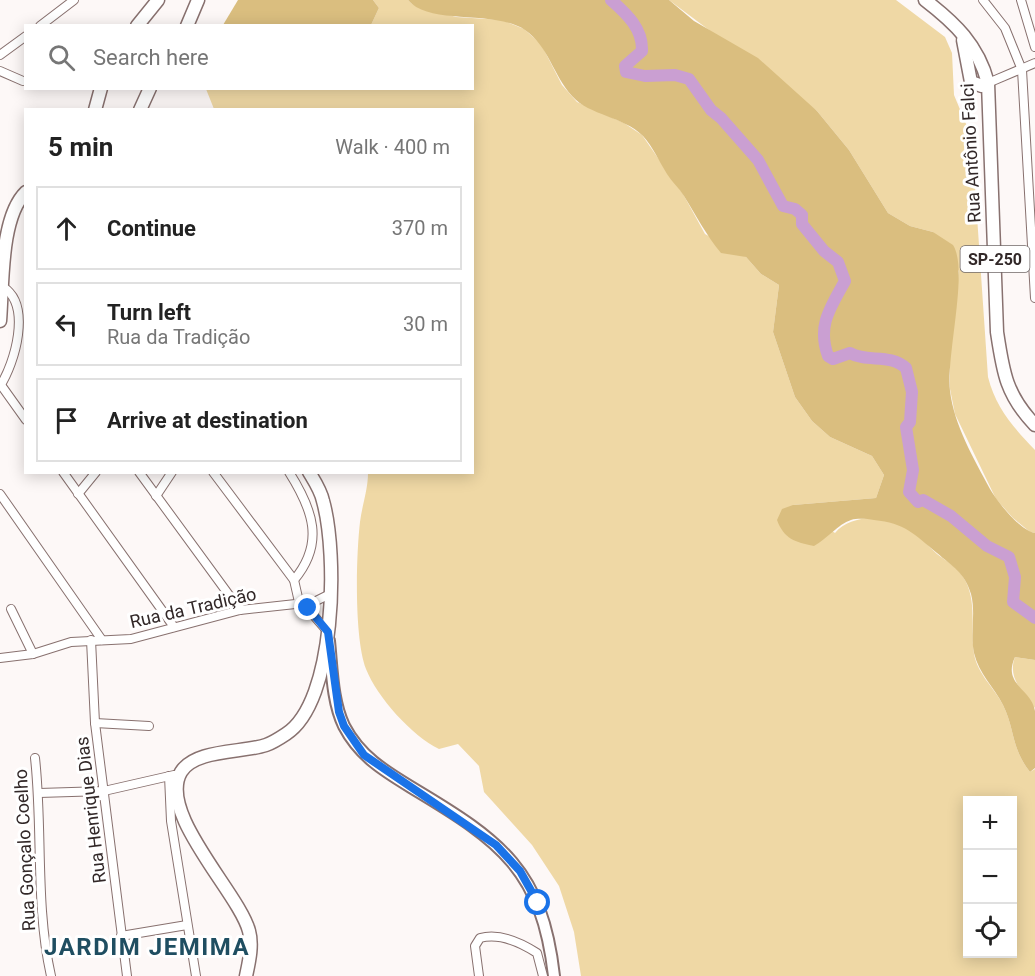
<!DOCTYPE html>
<meta charset="utf-8">
<style>
body{margin:0;font-family:Roboto,sans-serif;background:#f2f2f2;color:#222}
.controls{position:absolute;right:18px;bottom:18px;display:grid;overflow:hidden;border-radius:0px;box-shadow:0 3px 15px #0003}
.controls button{width:54px;height:54px;display:grid;place-items:center;padding:0;border:0;border-bottom:2px solid #e0e0e0;background:#fff;color:#222;font:30px sans-serif}
.stop{position:absolute;width:18px;height:18px;margin:-14px;border:4px solid #1a73e8;border-radius:50%;background:#fff}
.stop.end{background:#1a73e8;border-color:#fff;box-shadow:0 2px 6px #0008}
.list{margin:0;padding:0;list-style:none}
h2{display:flex;justify-content:space-between;align-items:center;height:78px;margin:0;padding:0 24px;font-size:26px}
h2 small{font-size:20px;font-weight:400;color:#767676}
.list li{display:grid;grid-template-columns:39px 1fr auto;gap:18px;align-items:center;box-sizing:border-box;height:84px;margin:0 12px 12px;padding:0 12px;border:2px solid #e0e0e0;border-radius:0px}
.list b{display:block;font-size:22px;white-space:nowrap}
.list p{margin:0;font-size:20px;white-space:nowrap;color:#767676}
.list em{font-size:20px;font-style:normal;color:#767676}
.icon{flex:none;width:33px;height:33px;fill:none;stroke:currentColor;stroke-width:2;stroke-linecap:round;stroke-linejoin:round}
.map{position:relative;flex:none;width:1035px;height:976px;overflow:hidden}
.search{position:absolute;background:#fff;box-shadow:0 3px 15px #0003;left:24px;top:24px;width:450px;height:66px;display:flex;align-items:center;gap:15px;box-sizing:border-box;padding:0 21px;border-radius:0px;color:#767676;font-size:22px}
.panel{position:absolute;background:#fff;box-shadow:0 3px 15px #0003;left:24px;top:108px;width:450px;height:366px;border-radius:0px}
.map>svg:first-child{display:block}
.green{fill:#efd8a5;fill-rule:evenodd}
.forest{fill:#dabe7f}
.lines{fill:none;stroke-linecap:round;stroke-linejoin:round}
.river{stroke:#ca9fd2;stroke-width:12}
.street-casing{stroke:#88716f;stroke-width:10}
.secondary-casing{stroke:#88716f;stroke-width:14}
.primary-casing{stroke:#88716f;stroke-width:15}
.street{stroke:#fff;stroke-width:8}
.secondary{stroke:#fff;stroke-width:10}
.primary{stroke:#fff;stroke-width:12}
.route{stroke:#1a73e8;stroke-width:8}
.labels{text-anchor:middle;stroke-width:6;stroke-linejoin:round;paint-order:stroke}
.shield{fill:#fff;stroke:#706868;stroke-width:1.5}
.shield-label{font-size:16px;font-weight:bold;fill:#322828}
.street-label{font-size:18px;fill:#322828;stroke:#fff}
.district-label{font-size:24px;font-weight:bold;letter-spacing:1.5px;fill:#1f4e61;stroke:#fff}
</style>
<div class="map">
<svg width="1035" height="976" viewBox="0 0 1035 976">
<rect width="100%" height="100%" fill="#fdf8f7"/>
<!-- green -->
<g class="green">
<path d="M373,0h35l4,4 44,13 46,3 22,9 17,15 21,41 15,17 47,21 18,12 41,59 22,40 41,23 15,17 18,11 -6,47 22,65 17,24 18,16 42,19 12,19 -8,23 -83,7 42,28c16,-19 50,-18 71,-6 12,7 21,18 31,27 12,9 22,14 29,28 11,23 4,48 8,72 4,21 20,33 29,51 12,24 8,43 27,67l5,-3v207h-454l-7,-44 -15,-46 -27,-41 -48,-53 -5,-26 -21,-22 -19,5c-27,-13 -62,-52 -73,-80 -12,-31 -10,-113 -6,-147 2,-16 8,-33 8,-49l104,-1v-362l-258,-1 -8,-20 266,-1v-62l-101,-1 8,-17zM968,800h44v154h-44z"/>
<path d="M669,0h227l49,37 7,16 2,42 22,53 -2,24 14,205c8,31 25,50 47,73v83l-5,-1 -17,-14 -17,-19 -41,-85 -5,-25v-45l9,-73 -26,-39 -23,-6 -22,-13 -39,-63 -32,-39z"/>
<path d="M1015,657l20,3v48c-12,-16 -28,-30 -20,-51z"/>
</g>
<!-- forest -->
<g class="forest">
<polygon points="238,0 373,0 379,8 371,25 223,25"/>
<path d="M408,0h261l25,21 64,37 59,53 32,39 39,63 22,13 23,6 20,13c16,25 -7,110 -3,146 4,34 24,68 40,98 7,12 30,42 45,44v127l-20,-3c-13,28 17,32 20,54 0,18 0,39 0,57l-5,4c-19,-24 -15,-43 -27,-67 -9,-18 -24,-31 -29,-52 -4,-19 2,-40 -3,-59 -6,-21 -19,-28 -34,-41 -23,-19 -32,-30 -63,-33 -7,-1 -16,-2 -23,0 -13,4 -24,19 -37,26 -19,-4 -30,-7 -37,-26l5,-11 11,-4 83,-7 8,-23 -12,-19 -42,-19 -18,-16 -17,-24 -22,-65 6,-47 -18,-11 -15,-17 -25,-4c-15,-18 -25,-38 -37,-57 -5,-8 -12,-14 -17,-22 -8,-13 -14,-27 -24,-38 -20,-20 -53,-20 -71,-40 -19,-21 -23,-49 -47,-66 -31,-21 -96,-4 -117,-30z"/>
</g>
<g class="lines">
<!-- river -->
<path class="river" d="M611,0c16,14 32,29 31,51l-17,15 1,6 19,4 30,-1 14,4 22,31 10,8 37,42 25,46 12,3 7,6v9l22,27 14,11 7,19c-15,27 -28,45 -17,75l5,3 17,-6c17,10 40,0 56,15l6,24 -2,30 -4,5 7,43 -4,22 9,10 5,-2 28,16 36,30 22,11 6,20 -2,25 22,16"/>
<!-- street casing -->
<g class="street-casing">
<g id="street">
<polyline points="983,0 1005,28 1022,70 1035,298"/>
<polyline points="1021,0 1035,47"/>
<polyline points="40,26 74,0"/>
<polyline points="0,55 26,36"/>
<polyline points="0,71 23,81"/>
<polyline points="988,83 1035,63"/>
<polyline points="1,385 26,420"/>
<path d="M0,386c15,-23 32,-81 3,-99"/>
<polyline points="63,472 174,627"/>
<polyline points="139,472 240,610"/>
<polyline points="213,472 294,580 299,602"/>
<path d="M289,472c24,38 36,71 5,108"/>
<polyline points="0,494 102,640"/>
<polyline points="78,494 96,472"/>
<polyline points="156,496 172,472"/>
<polyline points="302,602 328,632"/>
<polyline points="11,609 33,654"/>
<polyline points="91,640 95,723 127,976"/>
<polyline points="0,658 33,654 71,642 131,639 240,610 314,602 330,594"/>
<polyline points="95,723 149,726"/>
<path d="M35,758c8,72 0,147 16,218"/>
<polyline points="169,776 171,821 196,976"/>
<polyline points="39,793 104,791 174,775"/>
<polyline points="121,936 187,925"/>
<path d="M479,976l-4,-30 5,-8c19,-5 40,4 57,15l6,23"/>
</g>
</g>
<!-- secondary casing -->
<g class="secondary-casing">
<path id="secondary" d="M329,641c3,28 3,60 15,85 16,31 42,46 70,63 87,52 128,81 140,187"/>
</g>
<!-- primary casing -->
<g class="primary-casing">
<g id="primary">
<path d="M925,0c30,23 53,45 63,83l9,249c6,40 9,63 38,93"/>
<polyline points="137,26 158,0"/>
<polyline points="187,26 198,0"/>
<polyline points="963,40 971,82 982,86 988,83"/>
<polyline points="95,110 101,88"/>
<polyline points="140,110 150,88"/>
<path d="M0,321c3,-36 0,-104 26,-129"/>
<path d="M246,976c3,-14 7,-31 3,-45 -10,-38 -92,-118 -68,-159 14,-23 61,-19 85,-27 6,-2 14,-7 20,-11 50,-32 52,-180 37,-233 -2,-10 -8,-19 -14,-29"/>
</g>
</g>
<!-- street -->
<use href="#street" class="street"/>
<!-- secondary -->
<use href="#secondary" class="secondary"/>
<!-- primary -->
<use href="#primary" class="primary"/>
</g>
<g class="lines">
<!-- route -->
<polyline class="route" points="308,608 328,632 339,712 344,726 364,755 496,845 520,871 538,903"/>
</g>
<g class="labels">
<!-- shield labels -->
<rect class="shield" x="960.5" y="246" width="69" height="26" rx="4.5"/>
<g class="shield-label">
<text x="995" y="265">SP-250</text>
</g>
<!-- street labels -->
<g class="street-label">
<text transform="translate(971 153) rotate(-93)" y="6">Rua Antônio Falci</text>
<text transform="translate(193 608) rotate(-13)" y="6">Rua da Tradição</text>
<text transform="translate(91 810) rotate(-97)" y="6">Rua Henrique Dias</text>
<text transform="translate(25 850) rotate(-93)" y="6">Rua Gonçalo Coelho</text>
</g>
<!-- district labels -->
<g class="district-label">
<text x="147" y="955">JARDIM JEMIMA</text>
</g>
</g>
</svg>
<div class="controls">
<button>+</button>
<button>−</button>
<button><svg class="icon" aria-label="locate" viewBox="0 0 24 24"><circle cx="12" cy="12" r="6"/><path d="M12 2v4M12 18v4M2 12h4M18 12h4"/></svg></button>
</div>
<div class="stop" style="left:538px;top:903px"></div>
<div class="stop end" style="left:308px;top:608px"></div>
<div class="search"><svg class="icon" aria-label="search" viewBox="0 0 24 24"><circle cx="10" cy="10" r="6"/><path d="M15 15l6 6"/></svg>Search here</div>
<section class="panel">
<h2>5 min<small>Walk · 400 m</small></h2>
<ul class="list">
<li><svg class="icon" aria-label="ahead" viewBox="0 0 24 24"><path d="M12 20V5M6 11l6-6 6 6"/></svg><div><b>Continue</b></div><em>370 m</em></li>
<li><svg class="icon" aria-label="left" viewBox="0 0 24 24"><path d="M17 20v-9H6M10 6l-5 5 5 5"/></svg><div><b>Turn left</b><p>Rua da Tradição</p></div><em>30 m</em></li>
<li><svg class="icon" aria-label="arrive" viewBox="0 0 24 24"><path d="M6 21V4h12l-3 4 3 4H6"/></svg><div><b>Arrive at destination</b></div></li>
</ul>
</section>
</div>
